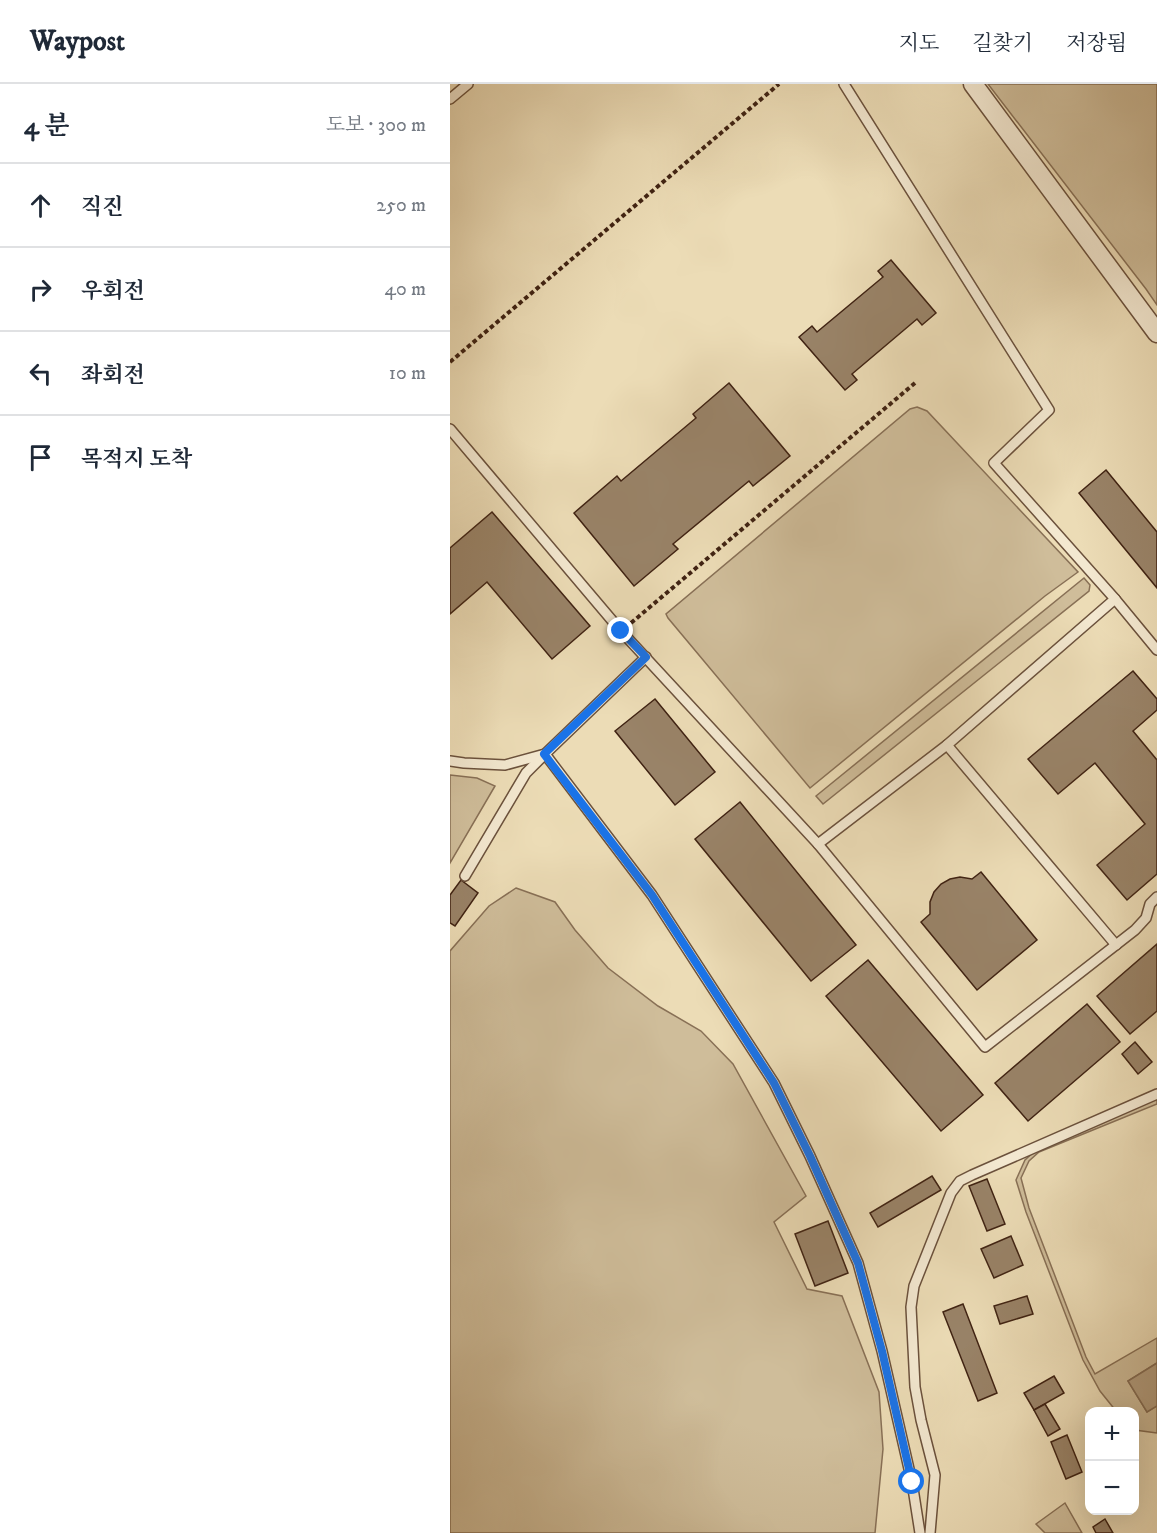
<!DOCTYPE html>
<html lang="ko">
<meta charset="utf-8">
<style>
body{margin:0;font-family:"IM FELL DW Pica","Noto Serif KR",serif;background:#f6f6f7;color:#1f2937}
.controls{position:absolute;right:18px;bottom:18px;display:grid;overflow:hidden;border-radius:12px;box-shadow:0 6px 24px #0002}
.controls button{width:54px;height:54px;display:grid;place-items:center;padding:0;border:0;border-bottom:2px solid #e0e1e3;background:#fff;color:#1f2937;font:30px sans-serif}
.stop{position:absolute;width:18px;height:18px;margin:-14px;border:4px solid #1a73e8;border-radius:50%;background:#fff}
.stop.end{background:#1a73e8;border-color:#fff;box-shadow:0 2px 6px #0008}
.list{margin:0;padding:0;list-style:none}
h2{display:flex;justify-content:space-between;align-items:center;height:78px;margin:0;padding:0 24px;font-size:26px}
h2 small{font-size:20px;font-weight:400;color:#747a83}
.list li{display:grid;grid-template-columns:39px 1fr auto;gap:18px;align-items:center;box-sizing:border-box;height:84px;padding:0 24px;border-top:2px solid #e0e1e3}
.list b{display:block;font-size:22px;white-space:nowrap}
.list em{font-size:20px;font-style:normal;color:#747a83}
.icon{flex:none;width:33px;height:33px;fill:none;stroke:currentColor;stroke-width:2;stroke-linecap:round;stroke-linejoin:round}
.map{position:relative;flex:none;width:707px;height:1449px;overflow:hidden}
header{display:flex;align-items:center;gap:36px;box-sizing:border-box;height:84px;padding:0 30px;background:#fff;border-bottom:2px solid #e0e1e3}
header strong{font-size:28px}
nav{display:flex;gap:33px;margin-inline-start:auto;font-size:21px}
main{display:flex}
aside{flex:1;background:#fff}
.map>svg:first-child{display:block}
.green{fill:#cfbd9a;stroke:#887056;stroke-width:1.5}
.water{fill:#b29d7f;stroke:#846c54;stroke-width:1.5}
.building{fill:#998368;stroke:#402313;stroke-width:1.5}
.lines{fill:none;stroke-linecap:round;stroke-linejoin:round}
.service-casing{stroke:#6b513c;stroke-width:12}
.minor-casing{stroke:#6b513c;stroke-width:21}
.path{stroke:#402313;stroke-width:4;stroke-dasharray:4.5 3;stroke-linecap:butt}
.service{stroke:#f3e8d0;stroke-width:9}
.minor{stroke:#f3e8d0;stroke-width:18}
.route{stroke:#1a73e8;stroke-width:8}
</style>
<header>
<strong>Waypost</strong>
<nav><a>지도</a><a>길찾기</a><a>저장됨</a></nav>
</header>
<main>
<aside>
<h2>4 분<small>도보 · 300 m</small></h2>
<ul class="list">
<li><svg class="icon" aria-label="ahead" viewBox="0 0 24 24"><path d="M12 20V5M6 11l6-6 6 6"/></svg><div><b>직진</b></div><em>250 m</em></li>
<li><svg class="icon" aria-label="right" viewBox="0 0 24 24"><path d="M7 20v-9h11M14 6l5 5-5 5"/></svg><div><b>우회전</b></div><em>40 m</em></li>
<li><svg class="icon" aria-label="left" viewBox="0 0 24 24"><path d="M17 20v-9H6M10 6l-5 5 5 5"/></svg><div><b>좌회전</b></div><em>10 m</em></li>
<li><svg class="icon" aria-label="arrive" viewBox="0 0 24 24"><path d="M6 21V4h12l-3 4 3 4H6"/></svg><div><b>목적지 도착</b></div></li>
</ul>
</aside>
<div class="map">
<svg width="707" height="1449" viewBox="0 0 707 1449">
<rect width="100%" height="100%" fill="#ecdcb6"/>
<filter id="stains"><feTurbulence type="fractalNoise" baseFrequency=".00333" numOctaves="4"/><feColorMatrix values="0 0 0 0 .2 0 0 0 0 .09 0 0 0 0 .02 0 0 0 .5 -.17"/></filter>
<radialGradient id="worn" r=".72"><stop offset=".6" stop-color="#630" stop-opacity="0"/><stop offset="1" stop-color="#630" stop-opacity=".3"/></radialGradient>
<!-- green -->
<g class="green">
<polygon points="538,0 707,0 707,221 696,205"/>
<polygon points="467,323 477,327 628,488 595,512 360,704 218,534 216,530 460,325"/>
<polygon points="634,494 640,501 639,507 373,720 366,712"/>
<polygon points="0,691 27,694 45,702 0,779"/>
<polygon points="66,804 105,818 125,846 158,884 208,922 251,947 283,980 356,1112 324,1138 357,1205 392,1212 429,1308 433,1365 425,1449 0,1449 0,867 39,822"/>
<polygon points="707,1013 707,1020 589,1068 579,1077 571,1094 579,1124 636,1273 645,1290 707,1254 707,1279 678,1297 697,1328 707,1322 707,1349 685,1346 684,1328 666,1327 650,1307 633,1276 576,1128 566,1096 575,1076 586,1066"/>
<polygon points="615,1419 632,1449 595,1449 586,1440"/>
</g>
<!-- water -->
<polygon class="water" points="707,1279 707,1322 697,1328 678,1297"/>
<!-- building -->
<g class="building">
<polygon points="441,176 486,229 472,241 467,235 402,290 407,296 395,306 349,253 362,242 367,248 433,193 428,187"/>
<polygon points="279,299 340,372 303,402 299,397 223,460 228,465 184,502 124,429 167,392 171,397 246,334 243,330"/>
<polygon points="656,386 707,448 707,504 629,409"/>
<polygon points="42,428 140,542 102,575 37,498 0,530 0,464"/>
<polygon points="683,587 707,615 707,626 683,647 707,676 707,790 677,816 647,781 695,740 645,679 608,710 578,675"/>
<polygon points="205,615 265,688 225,721 165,647"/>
<polygon points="290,718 406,861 361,897 245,755"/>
<polygon points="531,788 587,856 527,906 471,838 480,830 480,818 484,808 491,800 500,795 510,793 522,795"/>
<polygon points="11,796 28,809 5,842 0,839 0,811"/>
<polygon points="707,860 707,927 680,950 647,912"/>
<polygon points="418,876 533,1011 491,1047 376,912"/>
<polygon points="637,920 670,958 578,1037 545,999"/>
<polygon points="685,958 702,978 688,990 672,970"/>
<polygon points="482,1092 491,1106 428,1143 420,1129"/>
<polygon points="537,1095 555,1140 537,1147 519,1102"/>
<polygon points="378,1137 398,1189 365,1202 345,1150"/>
<polygon points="561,1152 573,1181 544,1194 531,1165"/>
<polygon points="577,1212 583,1230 550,1240 544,1222"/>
<polygon points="513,1220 547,1309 528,1317 493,1228"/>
<polygon points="604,1292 614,1309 584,1326 574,1309"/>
<polygon points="595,1320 610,1345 598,1352 584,1326"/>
<polygon points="617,1351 632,1388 616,1395 601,1358"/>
<polygon points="655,1435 663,1449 646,1449 643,1443"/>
</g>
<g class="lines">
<!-- service casing -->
<g class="service-casing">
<g id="service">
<polyline points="0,15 18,0"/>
<polyline points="0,345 171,547 368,760 535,963 685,846 696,834 700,820 707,813"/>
<polyline points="665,515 707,566"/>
<polyline points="497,661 666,861"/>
<polyline points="0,677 14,679 55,681 95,670 196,573"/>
<polyline points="368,760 497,661 665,515 544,379 599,326 394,0"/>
<polyline points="15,792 76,689 95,670 202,811 324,999 360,1072 408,1179 432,1267 462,1398 470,1449"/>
<polyline points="480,1449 485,1391 471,1336 465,1303 461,1223 464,1202 501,1109 510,1097 522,1091 707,1010"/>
</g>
</g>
<!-- minor casing -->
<g class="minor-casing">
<polyline id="minor" points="523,0 707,249"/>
</g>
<!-- path -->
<g class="path">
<polyline points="0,278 329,0"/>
<polyline points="181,539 465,299"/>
</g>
<!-- service -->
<use href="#service" class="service"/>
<!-- minor -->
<use href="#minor" class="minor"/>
</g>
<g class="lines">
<!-- route -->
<polyline class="route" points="171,547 196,573 94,670 202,811 324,999 360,1072 408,1179 432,1267 462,1398"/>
</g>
<rect width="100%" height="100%" filter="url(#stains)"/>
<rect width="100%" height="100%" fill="url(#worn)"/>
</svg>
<div class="controls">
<button>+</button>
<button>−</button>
</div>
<div class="stop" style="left:462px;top:1398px"></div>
<div class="stop end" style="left:171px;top:547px"></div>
</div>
</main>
